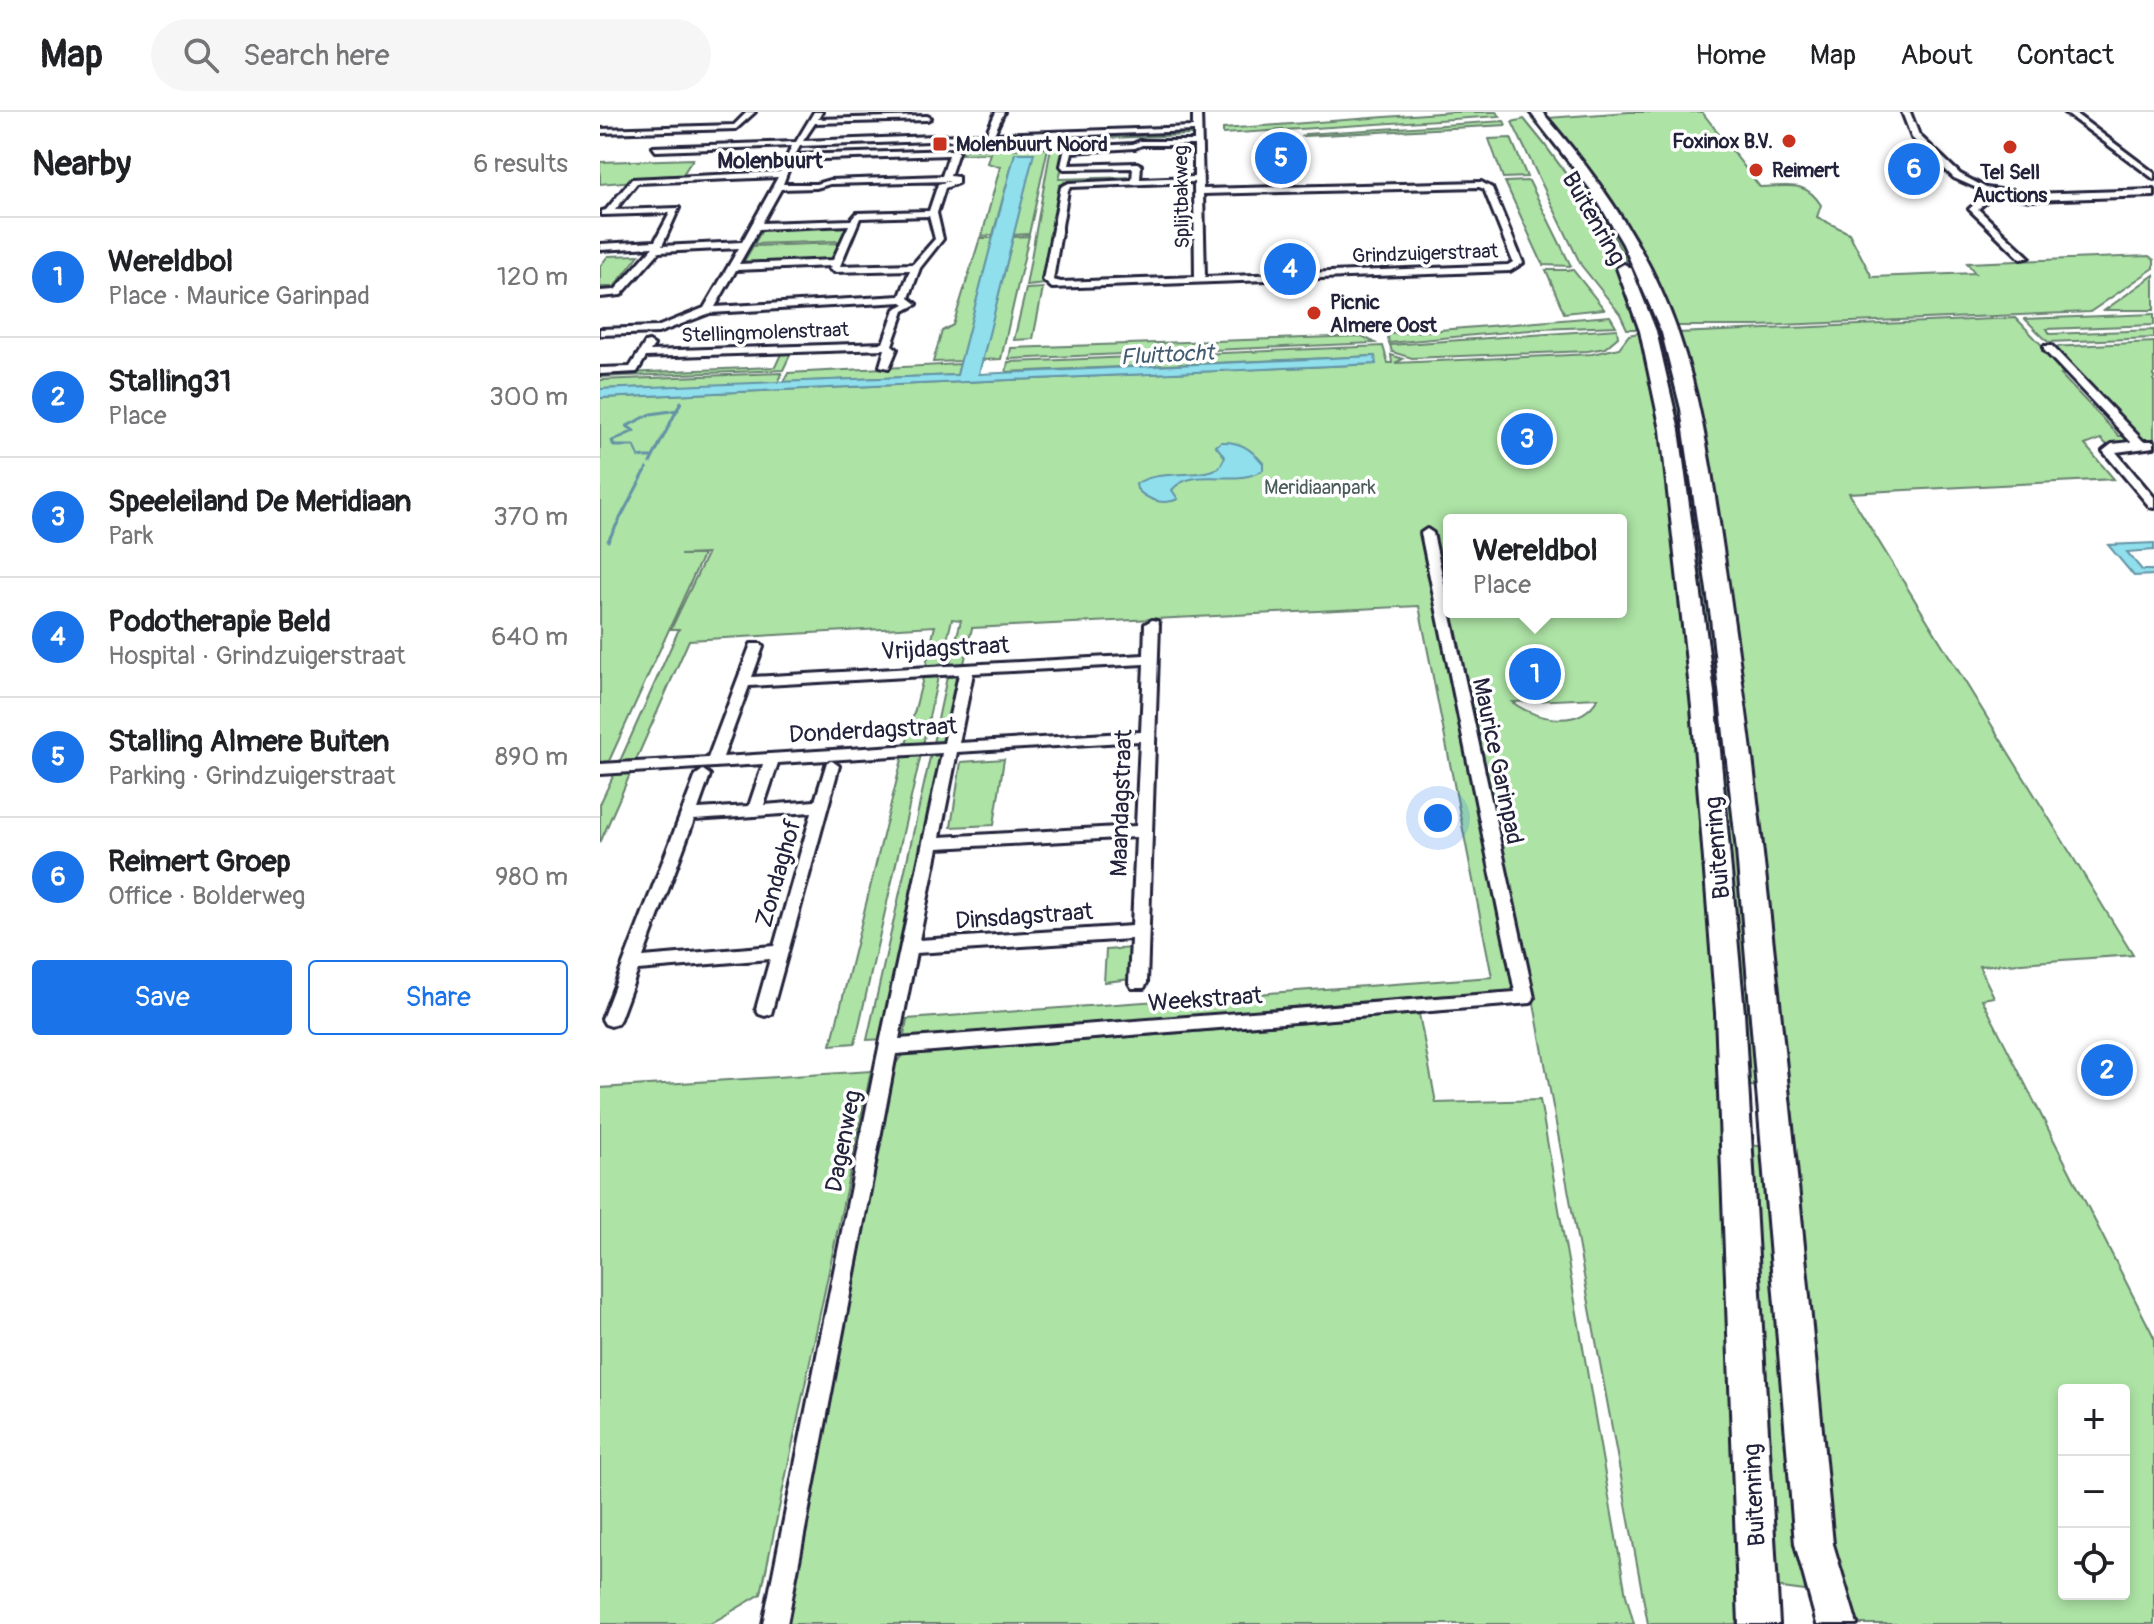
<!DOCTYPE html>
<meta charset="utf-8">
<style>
body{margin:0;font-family:Pangolin,sans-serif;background:#f6f6f6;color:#202124}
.controls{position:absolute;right:24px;bottom:24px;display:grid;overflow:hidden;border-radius:8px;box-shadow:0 4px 12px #0003}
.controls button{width:72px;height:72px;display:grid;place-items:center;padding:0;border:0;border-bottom:2px solid #e0e0e0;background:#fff;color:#202124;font:40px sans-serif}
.you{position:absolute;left:838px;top:706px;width:28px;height:28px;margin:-20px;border:6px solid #fff;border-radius:50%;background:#1a73e8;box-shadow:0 0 0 12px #1a73e833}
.badge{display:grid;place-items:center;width:52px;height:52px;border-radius:50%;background:#1a73e8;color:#fff;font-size:26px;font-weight:700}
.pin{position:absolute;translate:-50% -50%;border:4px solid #fff;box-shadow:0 2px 8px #0006}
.popup{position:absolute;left:843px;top:402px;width:184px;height:104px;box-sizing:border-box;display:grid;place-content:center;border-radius:8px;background:#fff;filter:drop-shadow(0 2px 6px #0005);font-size:26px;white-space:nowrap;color:#757577}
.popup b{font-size:30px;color:#202124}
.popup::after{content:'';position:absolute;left:50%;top:100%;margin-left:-16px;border:16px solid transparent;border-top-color:#fff}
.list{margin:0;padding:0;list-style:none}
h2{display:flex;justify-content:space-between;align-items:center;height:104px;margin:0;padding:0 32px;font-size:34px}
h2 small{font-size:26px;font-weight:400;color:#757577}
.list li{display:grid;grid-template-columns:52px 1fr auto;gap:24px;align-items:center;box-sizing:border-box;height:120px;padding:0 32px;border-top:2px solid #e0e0e0}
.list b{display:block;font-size:30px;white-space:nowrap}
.list p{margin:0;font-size:26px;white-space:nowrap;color:#757577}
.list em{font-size:26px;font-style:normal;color:#757577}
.actions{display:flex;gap:16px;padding:24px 32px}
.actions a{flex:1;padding:18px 0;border:2px solid #1a73e8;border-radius:8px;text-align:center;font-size:28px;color:#1a73e8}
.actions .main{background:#1a73e8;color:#fff}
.icon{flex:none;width:44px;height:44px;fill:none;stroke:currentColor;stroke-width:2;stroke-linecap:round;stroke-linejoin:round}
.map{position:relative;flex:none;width:1554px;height:1512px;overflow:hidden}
header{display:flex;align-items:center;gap:48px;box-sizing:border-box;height:112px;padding:0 40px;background:#fff;border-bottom:2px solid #e0e0e0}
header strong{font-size:38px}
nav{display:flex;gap:44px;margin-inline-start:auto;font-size:28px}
.search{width:560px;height:72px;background:#f6f6f6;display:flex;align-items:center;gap:20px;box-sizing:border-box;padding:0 28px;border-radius:44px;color:#757577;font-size:30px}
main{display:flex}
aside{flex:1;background:#fff}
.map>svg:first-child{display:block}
.green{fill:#ade3a5;stroke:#688270;stroke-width:2;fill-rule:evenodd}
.water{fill:#90dfec;stroke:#6493a5;stroke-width:2}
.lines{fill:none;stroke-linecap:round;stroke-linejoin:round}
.stream{stroke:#6493a5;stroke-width:3}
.minor-casing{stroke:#22223b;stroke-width:6}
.trunk-casing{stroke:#22223b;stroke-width:6}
.minor{fill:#fff;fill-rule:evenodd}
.trunk{fill:#fff;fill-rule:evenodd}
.poi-dot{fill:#c8321e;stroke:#fff;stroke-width:3}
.labels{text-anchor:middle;stroke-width:7;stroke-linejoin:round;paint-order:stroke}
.far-poi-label{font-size:20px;font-weight:bold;fill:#22223b;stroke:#fff;text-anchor:start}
.far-street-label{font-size:20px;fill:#22223b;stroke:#fff}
.far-park-label{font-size:20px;fill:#4c5c5b;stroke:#fff}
.far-neighbourhood-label{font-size:22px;font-weight:bold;fill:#22223b;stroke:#fff}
.far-water-label{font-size:22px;font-style:italic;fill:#435b70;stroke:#fff}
.street-label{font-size:24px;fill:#22223b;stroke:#fff}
</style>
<header>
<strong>Map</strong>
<div class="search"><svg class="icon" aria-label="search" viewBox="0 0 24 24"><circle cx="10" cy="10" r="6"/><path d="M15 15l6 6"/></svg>Search here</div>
<nav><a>Home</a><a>Map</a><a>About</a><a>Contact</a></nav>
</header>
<main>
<aside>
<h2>Nearby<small>6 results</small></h2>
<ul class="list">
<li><span class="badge">1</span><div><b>Wereldbol</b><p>Place · Maurice Garinpad</p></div><em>120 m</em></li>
<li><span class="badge">2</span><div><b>Stalling31</b><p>Place</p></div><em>300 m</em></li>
<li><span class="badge">3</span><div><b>Speeleiland De Meridiaan</b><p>Park</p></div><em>370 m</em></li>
<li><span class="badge">4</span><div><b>Podotherapie Beld</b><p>Hospital · Grindzuigerstraat</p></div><em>640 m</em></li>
<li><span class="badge">5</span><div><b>Stalling Almere Buiten</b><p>Parking · Grindzuigerstraat</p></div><em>890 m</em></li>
<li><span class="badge">6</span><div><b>Reimert Groep</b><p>Office · Bolderweg</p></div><em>980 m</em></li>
</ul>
<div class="actions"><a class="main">Save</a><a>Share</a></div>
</aside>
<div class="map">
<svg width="1554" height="1512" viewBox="0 0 1554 1512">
<rect width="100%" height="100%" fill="#fff"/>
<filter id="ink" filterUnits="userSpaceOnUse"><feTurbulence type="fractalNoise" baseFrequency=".0125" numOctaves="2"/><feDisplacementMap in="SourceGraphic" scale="16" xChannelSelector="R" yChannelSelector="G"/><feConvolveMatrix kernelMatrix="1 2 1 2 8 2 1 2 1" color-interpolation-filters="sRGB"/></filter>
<g filter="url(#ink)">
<!-- green -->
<g class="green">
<polygon points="852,0 896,0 900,4 623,22 623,17"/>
<path d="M1029,0h73l58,75c27,0 45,-8 61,18l-4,12 32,16 23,44 103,-4 -8,-10 182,-7 5,4v8l-64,44 -332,14h-83c-29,-80 -72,-145 -128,-208z"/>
<path d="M939,6l62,78 62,130h-10c-27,-78 -67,-145 -121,-207z"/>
<path d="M924,7c56,66 89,128 118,210h-15l-7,-15 -39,-49 -69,-143z"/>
<polygon points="904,9 906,13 703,24 705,22"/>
<polygon points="595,20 592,23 455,28 455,24"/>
<polygon points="911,26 927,65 903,66 889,27"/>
<polygon points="473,34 466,38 459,67 534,65 534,67 464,70 445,172 426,174 451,35"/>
<polygon points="448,36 429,122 413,123 433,41 415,42 393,123 382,124 400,55 387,51 390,41 361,42 362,38"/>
<polygon points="93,47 81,65 0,72 0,50"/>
<polygon points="929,69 969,150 971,154 943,153 905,70"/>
<polygon points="249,113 242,129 154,132 164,115"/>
<polygon points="429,124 401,247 382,248 413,125"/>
<polygon points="380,126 393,126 361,249 333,250 342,219 353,213"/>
<polygon points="241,131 233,149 143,151 153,134"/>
<polygon points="39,143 14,175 0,175 0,154 8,144"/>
<polygon points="946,158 973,158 1004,197 964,201"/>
<polygon points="1554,163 1554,198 1505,198"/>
<polygon points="443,176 433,227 414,228 426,177"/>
<polygon points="1554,202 1554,213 1447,217 1450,222 1554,218 1554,226 1448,230 1425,207"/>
<polygon points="1010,204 1016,214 941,217 789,231 788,225 790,222"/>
<path d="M1416,206l53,56 -8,1 58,61h9l1,7 -22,2 -6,-6 -16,6 29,34 -265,14 284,462 -154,11 15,31 -12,2 172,338v287h-303l-20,-62 -57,-611 -55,-415 -41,-203zM1464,1278h60v204h-60z"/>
<polygon points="1017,217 1018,225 1005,236 988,239 812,246 792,240 790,233"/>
<polygon points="1053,219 1065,219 1097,358 1166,976 1145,973"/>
<path d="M1043,220l12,42 33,275 28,306 28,655 -9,14h-87l-129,-702 -51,-219 49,282 -6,9 -608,47 4,-22 585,-42 -73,-371 -447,22 -9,40h-14l12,-48 -9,-1 -12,50 -15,1 10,-44 -246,14 -53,120 -16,1 59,-132h-8l36,-75 -27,1h23l-94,206 -9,1v-364l775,-34 -1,-8 -368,16 2,-10 30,-1 345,-15 5,17h4l-1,-8 12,4 -8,4 197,-9 27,-6 10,-13zM849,408h172v92h-172zM998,586c-18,32 -61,22 -86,4z"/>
<polygon points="762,224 775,231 409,247 411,236"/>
<polygon points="1554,230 1554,328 1542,328 1452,235"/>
<polygon points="192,239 183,258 0,265 0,262 175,255 182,240"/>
<polygon points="360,252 357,263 184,270 188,261"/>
<polygon points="182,261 178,271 0,277 0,268"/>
<polygon points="361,564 347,630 333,631 347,565"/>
<polygon points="338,565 323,632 306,633 323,566"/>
<polygon points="345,640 285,927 267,928 331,641"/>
<polygon points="321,642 255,931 231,933 303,643"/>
<polygon points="404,647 394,713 351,715 361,650"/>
<polygon points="15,660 31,660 0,731 0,692"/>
<polygon points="532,836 531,867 504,870 506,838"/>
<polygon points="819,902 836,991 940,988 1026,1483 1034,1512 187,1512 295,953 302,943"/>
<polygon points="271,959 161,1482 110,1512 0,1512 0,976"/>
<polygon points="1151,1033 1171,1036 1205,1479 1168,1474 1154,1257 1160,1157"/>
</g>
<!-- water -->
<g class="water">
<polygon points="415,41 434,41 379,262 775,244 776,252 0,286 0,277 357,263"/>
<path d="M621,330c19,-1 30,7 42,21v7c-27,18 -70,-5 -91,20l6,9c-14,7 -31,1 -41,-10l-1,-5c21,-15 57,-5 83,-16l6,-11 -9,-11z"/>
<polygon points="1554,431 1554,438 1527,440 1542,458 1554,458 1554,463 1534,464 1508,433"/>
</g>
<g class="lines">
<!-- stream -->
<g class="stream">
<polyline points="52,345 39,345 34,334 14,334 12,329 34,319 27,314 51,302 78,298"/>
<polyline points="50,351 81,290"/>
<polyline points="8,429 47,356"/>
</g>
<!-- minor casing -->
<g class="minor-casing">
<g id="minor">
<polygon points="147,0 155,0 136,17 0,21 0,17 134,13"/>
<path d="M214,0h8l-4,7 109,-3 4,2 -4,2 -112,3 -12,18 183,-7 10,-22h8l-10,22 199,-7v-15h8l2,77 278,-7 11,6 31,75 -13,8 -458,17 -9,-8 18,-93 8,-4 63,-3 1,-12 -69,1 -3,-3 4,-18 68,-4 7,-3h54v-10l-394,15 -5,9 159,-5 4,2 -8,24 8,1v6l-13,5 -8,25 6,26 -23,29 -11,30 8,6 -13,7 -12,34 5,4 -8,19 -9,-2 5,-17 -239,8 -9,15 -37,2v-6l30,-1 15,-24 4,-1 5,3 -4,6 233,-8 12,-34 10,-5 -3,-2 -192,11 -52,20 -58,2v-6l57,-2 47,-19 35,-60 -80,4 -38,43 -21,2v-6l15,-1 38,-43 -53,3v-6l55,-3 15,-28 -68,2v-4l4,-1 26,-31 148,-7 12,-26 -136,5 -3,-4 143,-5zM542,33h52v32l-54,2 1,-14 -4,-2 -68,2 3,-13 63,-4zM349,43l-7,21 -112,4 -14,4h-33l9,-24zM178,65l-36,65 -80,4 17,-38 -64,2 22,-27zM350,69l-12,3 -9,27 -72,2 -6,7 -89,3 19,-34 35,-1 14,-4zM594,70l1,95 -134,5 -8,-2 15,-90 3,-3zM879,75l5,2 29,73 -5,3 -303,12 -2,-83zM329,104l6,23 -22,25 -73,2 20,-48zM249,113l-16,35 -94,4 20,-35zM231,154l-2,3 5,3 76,-2 -10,26 -185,11 21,-37z"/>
<polygon points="1302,0 1310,0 1319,23 1360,62 1386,76 1430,82 1554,78 1554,84 1430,88 1396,82 1378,97 1429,145 1421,147 1369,97 1388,81 1354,66 1312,26"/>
<polygon points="1464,0 1473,0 1554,61 1554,67"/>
<polygon points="1444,234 1452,234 1543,329 1554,329 1554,335 1516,340 1554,385 1554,396 1550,395 1503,339 1512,332 1531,330 1444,238"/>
<path d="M827,417l6,4 101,465 -3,5 -635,51 -109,570h-24l113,-562 66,-309 -164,10 -14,42 51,-4 12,-39 5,-1 7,5 -68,248 -6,2 -6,-2 -3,-5 14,-50 -132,11 -18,49 -3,5 -6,2 -6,-2 -3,-5 94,-244 7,-5 7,5 -12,34 51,-3 14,-42 -163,10v-10l108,-6 43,-114h10l2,3 -11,30 392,-22 1,-31 7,-4 5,1 2,3 -12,359 -3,5h-12l-3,-5 2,-44 -215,14 -17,86 616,-47 -94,-459zM544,552l-3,68 -182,11 14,-70zM359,562l-15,69 -221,14 26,-71zM540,629l-4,85 -196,11 17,-85zM212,700l-38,134 -131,11 51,-137zM536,725l-4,89 -213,14 19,-92z"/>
</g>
</g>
<!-- trunk casing -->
<g class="trunk-casing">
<g id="trunk">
<path d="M930,0h12c57,66 107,138 136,221 22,63 32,131 42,196 12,79 23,158 33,237 30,259 55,518 80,778l24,80h-40l-22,-80 -58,-693 -26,-233 -30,-209 -19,-76 -39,-89 -32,-54z"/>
<polygon points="1024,152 1031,156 1056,219 1079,318 1116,595 1144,901 1179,1512 1139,1512 1116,901 1092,595 1061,318 1040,219 1017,156"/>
</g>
</g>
<!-- minor -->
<use href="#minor" class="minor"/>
<!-- trunk -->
<use href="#trunk" class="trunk"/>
</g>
</g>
<!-- markers -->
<g class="poi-dot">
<circle cx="1189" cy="29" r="8"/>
<rect x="332" y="24" width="16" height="16" rx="4"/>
<circle cx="1410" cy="35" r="8"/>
<circle cx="1156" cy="58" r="8"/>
<circle cx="714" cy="201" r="8"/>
</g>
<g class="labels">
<!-- far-poi labels -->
<g class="far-poi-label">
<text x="1173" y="36" text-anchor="end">Foxinox B.V.</text>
<text x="356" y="39">Molenbuurt Noord</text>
<text x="1172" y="65">Reimert</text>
<text x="1410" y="67" text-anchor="middle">Tel Sell<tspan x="1410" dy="23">Auctions</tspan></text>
<text x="730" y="197">Picnic<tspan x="730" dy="23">Almere Oost</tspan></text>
</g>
<!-- far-street labels -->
<g class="far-street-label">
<text transform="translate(581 85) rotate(-91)" y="7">Splijtbakweg</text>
<text transform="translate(825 141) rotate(-2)" y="7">Grindzuigerstraat</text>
<text transform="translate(165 220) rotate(-2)" y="7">Stellingmolenstraat</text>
</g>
<!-- far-park labels -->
<g class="far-park-label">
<text x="720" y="382">Meridiaanpark</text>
</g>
<!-- far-neighbourhood labels -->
<g class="far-neighbourhood-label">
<text x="170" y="56">Molenbuurt</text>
</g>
<!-- far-water labels -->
<g class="far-water-label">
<text transform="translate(567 242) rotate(-3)" y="8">Fluittocht</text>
</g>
<!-- street labels -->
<g class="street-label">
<text transform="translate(994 106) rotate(60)" y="8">Buitenring</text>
<text transform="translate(345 536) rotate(-3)" y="8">Vrijdagstraat</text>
<text transform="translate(273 618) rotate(-3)" y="8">Donderdagstraat</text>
<text transform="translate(898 649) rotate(78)" y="8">Maurice Garinpad</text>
<text transform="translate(521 691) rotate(-88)" y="8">Maandagstraat</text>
<text transform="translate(1117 736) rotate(-95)" y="8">Buitenring</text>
<text transform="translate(178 761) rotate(-74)" y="8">Zondaghof</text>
<text transform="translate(424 804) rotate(-4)" y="8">Dinsdagstraat</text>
<text transform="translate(605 887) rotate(-4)" y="8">Weekstraat</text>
<text transform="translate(243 1029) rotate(-79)" y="8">Dagenweg</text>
<text transform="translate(1154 1383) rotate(-93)" y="8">Buitenring</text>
</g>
</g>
</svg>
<div class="controls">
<button>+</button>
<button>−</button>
<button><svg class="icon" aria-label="locate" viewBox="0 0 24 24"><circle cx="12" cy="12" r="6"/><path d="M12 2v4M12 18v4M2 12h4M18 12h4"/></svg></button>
</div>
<div class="you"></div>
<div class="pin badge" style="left:935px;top:562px">1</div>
<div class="popup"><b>Wereldbol</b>Place</div>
<div class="pin badge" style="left:1507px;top:958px">2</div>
<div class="pin badge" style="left:927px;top:327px">3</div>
<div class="pin badge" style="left:690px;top:157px">4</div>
<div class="pin badge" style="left:681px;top:46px">5</div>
<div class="pin badge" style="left:1314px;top:57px">6</div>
</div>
</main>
